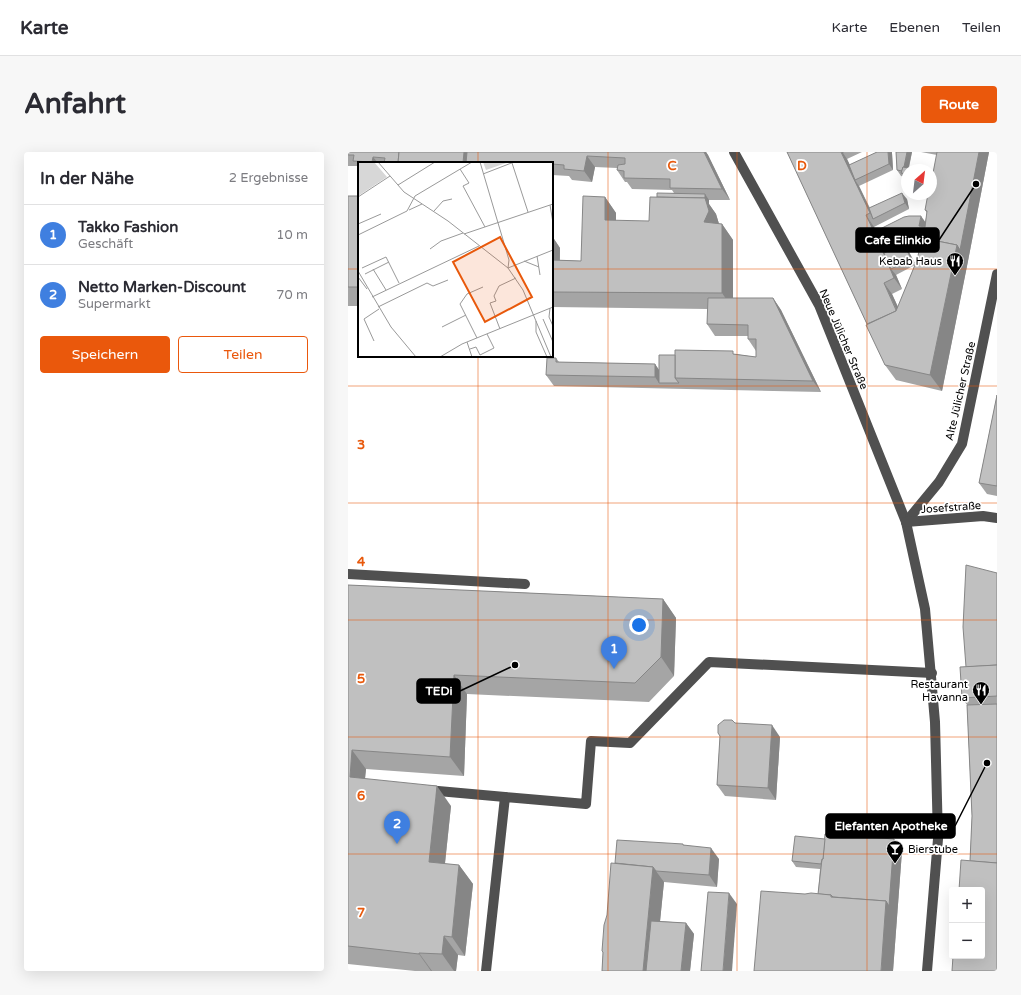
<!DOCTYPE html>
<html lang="de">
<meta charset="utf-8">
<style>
body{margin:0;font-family:"Varela Round",sans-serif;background:#f7f7f7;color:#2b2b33}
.controls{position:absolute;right:12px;bottom:12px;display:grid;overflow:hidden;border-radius:4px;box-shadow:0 4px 16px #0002}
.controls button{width:36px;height:36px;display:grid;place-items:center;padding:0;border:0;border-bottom:1px solid #e1e1e2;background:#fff;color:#2b2b33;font:20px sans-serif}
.compass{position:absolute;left:553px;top:12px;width:36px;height:36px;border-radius:50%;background:#fff;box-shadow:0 4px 16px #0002;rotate:28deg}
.you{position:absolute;left:291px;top:473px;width:14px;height:14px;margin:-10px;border:3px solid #fff;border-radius:50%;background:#1a73e8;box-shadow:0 0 0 6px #1a73e833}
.badge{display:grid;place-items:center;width:26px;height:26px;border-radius:50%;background:#ea580c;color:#fff;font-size:13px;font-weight:700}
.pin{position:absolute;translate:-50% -33px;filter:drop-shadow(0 1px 2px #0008)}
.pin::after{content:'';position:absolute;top:21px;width:14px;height:12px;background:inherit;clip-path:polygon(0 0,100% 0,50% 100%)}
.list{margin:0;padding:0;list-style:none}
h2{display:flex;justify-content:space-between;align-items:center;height:52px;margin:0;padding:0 16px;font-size:17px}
h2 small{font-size:13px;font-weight:400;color:#7c7c81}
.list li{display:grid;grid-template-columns:26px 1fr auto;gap:12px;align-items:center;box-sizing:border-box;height:60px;padding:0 16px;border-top:1px solid #e1e1e2}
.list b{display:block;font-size:15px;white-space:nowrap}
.list p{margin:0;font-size:13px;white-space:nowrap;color:#7c7c81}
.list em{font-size:13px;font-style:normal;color:#7c7c81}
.actions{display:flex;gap:8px;padding:12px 16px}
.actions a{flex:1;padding:9px 0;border:1px solid #ea580c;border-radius:4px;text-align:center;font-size:14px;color:#ea580c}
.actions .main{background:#ea580c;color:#fff}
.map{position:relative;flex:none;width:649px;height:819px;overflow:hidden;border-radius:4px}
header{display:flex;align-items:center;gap:24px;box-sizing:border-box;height:56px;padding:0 20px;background:#fff;border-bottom:1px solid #e1e1e2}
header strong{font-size:19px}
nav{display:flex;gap:22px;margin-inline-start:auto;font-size:14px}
.intro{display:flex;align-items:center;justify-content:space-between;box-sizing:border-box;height:96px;padding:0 24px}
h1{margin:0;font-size:28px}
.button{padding:10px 18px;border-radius:4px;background:#ea580c;color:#fff;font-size:14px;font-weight:700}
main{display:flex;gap:24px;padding:0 24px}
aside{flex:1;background:#fff;border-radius:4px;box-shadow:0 4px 16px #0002}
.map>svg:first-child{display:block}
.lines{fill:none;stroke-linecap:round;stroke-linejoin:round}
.minor{stroke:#505050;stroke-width:10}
.wall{fill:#a5a5a5;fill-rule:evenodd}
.shaded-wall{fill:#868686}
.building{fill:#c0c0c0;stroke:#868686}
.grid{fill:none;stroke:#e8590c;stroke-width:1;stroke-opacity:0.55}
.labels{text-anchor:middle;stroke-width:3.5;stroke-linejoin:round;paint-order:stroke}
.poi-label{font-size:11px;fill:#000;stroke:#fff;text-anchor:end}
.street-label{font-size:11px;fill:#000;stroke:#fff}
.inset-road{fill:none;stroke:#999;stroke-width:1}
.view{fill:#e8590c;fill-opacity:0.15;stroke:#e8590c;stroke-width:2}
.inset-edge{fill:none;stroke:#000;stroke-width:2}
.grid-label{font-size:13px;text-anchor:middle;font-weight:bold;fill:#e8590c;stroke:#fff;stroke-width:3.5;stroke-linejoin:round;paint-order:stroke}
.leader{fill:none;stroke:#000;stroke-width:1.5}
.callout-dot{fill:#000;stroke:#fff;stroke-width:1.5}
.callout{fill:#000;stroke:#000;stroke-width:1.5}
.callout-label{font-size:12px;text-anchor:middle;font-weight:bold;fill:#fff}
</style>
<header>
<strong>Karte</strong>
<nav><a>Karte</a><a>Ebenen</a><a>Teilen</a></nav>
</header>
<div class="intro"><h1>Anfahrt</h1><a class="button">Route</a></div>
<main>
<aside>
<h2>In der Nähe<small>2 Ergebnisse</small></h2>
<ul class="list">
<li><span class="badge" style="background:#3f7fe0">1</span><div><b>Takko Fashion</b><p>Geschäft</p></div><em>10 m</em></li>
<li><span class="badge" style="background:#3f7fe0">2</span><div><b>Netto Marken-Discount</b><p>Supermarkt</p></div><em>70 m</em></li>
</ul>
<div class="actions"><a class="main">Speichern</a><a>Teilen</a></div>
</aside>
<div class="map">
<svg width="649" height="819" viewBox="0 0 649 819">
<rect width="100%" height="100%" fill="#fff"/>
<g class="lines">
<!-- minor -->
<g class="minor">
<polyline points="386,0 471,153 558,370 577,457 587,570 590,687 579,819"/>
<polyline points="558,370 591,330 614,292 649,122"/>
<polyline points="558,370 635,364 649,366"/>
<polyline points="0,422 177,432"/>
<polyline points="79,638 157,645"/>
<polyline points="138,819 157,645 238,652 243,589 282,591 361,510 584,521"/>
</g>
</g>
<!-- wall -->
<g class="wall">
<polygon points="0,0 358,0 360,3 382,48 361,48 361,52 368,62 371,72 374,72 385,88 385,146 425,146 433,158 473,240 206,234 198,223 208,206 211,210 307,212 311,218 327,203 387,202 408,205 408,199 400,187 400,184 367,184 359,172 360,157 204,155 204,84 212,96 212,108 233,109 257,45 268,61 268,69 301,69 308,45 326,41 324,38 284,37 279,30 277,30 269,18 269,16 247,15 244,30 224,28 221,24 204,23 204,11 11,11 11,17 10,14 0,14"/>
<path d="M439,0h75l-15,7 3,6 27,-13h15v1l1,17 -34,16 11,22 37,-9 2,10 -35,18 2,4 49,-9 2,-9 -2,-3 3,-12 -13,-2 -1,-2h17l2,-21 4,-18 -16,-3h68l-21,109 -26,130 -46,-11 -11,-15 -18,-41zM566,95l3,4h2l-2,9 -2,5 -7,-15zM567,113l-17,42 -6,-13 10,-5 -6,-14z"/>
<polygon points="548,0 564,0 561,16 559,18 559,29 556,25 553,24 549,18"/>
<rect x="0" y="44" width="11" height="110"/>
<polygon points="649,243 649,344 639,342 631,331"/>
<polygon points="649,421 649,819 622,709 624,664 619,553 614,546 618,515"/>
<polygon points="0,433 315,447 328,466 326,524 301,550 119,542 116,624 18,617 17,627 103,654 97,712 111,713 125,732 117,804 110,803 108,819 67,819 0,812"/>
<polygon points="387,571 432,585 428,648 377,644 369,633 372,584"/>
<polygon points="336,693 371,707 369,735 316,730 312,769 338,771 346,782 342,819 254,819 255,801 254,799 267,711"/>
<polygon points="554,699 545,819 457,742 470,742 472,717 448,715 444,709"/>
</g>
<!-- shaded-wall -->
<g class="shaded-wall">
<polygon points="116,0 128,0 127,11 115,11"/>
<polygon points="356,0 358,0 360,3 382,48 374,37"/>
<polygon points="493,0 496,0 495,1 499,7 508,27 507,28 511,34 526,66 525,67 522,61"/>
<polygon points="540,0 544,0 544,1 545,18 541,12"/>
<polygon points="559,0 564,0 560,18 555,19"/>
<polygon points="631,0 641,0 620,109 594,239 582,223 609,93"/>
<polygon points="239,4 247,15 244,30 236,19"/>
<polygon points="25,5 30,11 25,11 24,10"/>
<polygon points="554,41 559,47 561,57 557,51"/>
<polygon points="357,42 361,48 361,52 368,62 372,75 356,70"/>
<polygon points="257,45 268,61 268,84 257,68"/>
<polygon points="518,63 526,75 534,91 526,80"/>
<polygon points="573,64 581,75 571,74"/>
<polygon points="374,72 385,88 385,157 374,141"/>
<polygon points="204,84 212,96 211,140 204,140"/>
<polygon points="556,92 560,98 568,113 563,107"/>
<polygon points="533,95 541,107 543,117 548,123 554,137 546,126"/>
<polygon points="536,131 544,142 559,175 551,163"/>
<polygon points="425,146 433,158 473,240 465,229"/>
<polygon points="307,212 315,224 311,231 307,225"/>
<polygon points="315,447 328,466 326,524 313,505"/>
<polygon points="106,523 119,542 116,624 102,605"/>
<polygon points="424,573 432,585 428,648 420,636"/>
<polygon points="4,598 18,617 15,644 2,625"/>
<polygon points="89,634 103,654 95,729 81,710"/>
<polygon points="546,687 554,699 545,819 533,819 538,749"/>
<polygon points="363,696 371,707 369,735 361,723"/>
<polygon points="111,713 125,732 117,804 104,785"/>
<polygon points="305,715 316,730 307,819 295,819"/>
<polygon points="381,741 389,752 384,819 375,819"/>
<polygon points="338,771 346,782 342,819 333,819"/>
<polygon points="96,784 110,803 108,819 106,819 94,802"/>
<polygon points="71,801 84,819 83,819 71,802"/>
</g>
<!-- building -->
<g class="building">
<polygon points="0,0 51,0 50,11 36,11 37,6 25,5 24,10 5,9 6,3 0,3"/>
<polygon points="51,0 116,0 115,11 50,11"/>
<polygon points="119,0 356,0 374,37 322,36 322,27 276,26 276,19 269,18 270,13 277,12 277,6 239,4 236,19 216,17 216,13 204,12 204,11 118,11"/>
<polygon points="439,0 493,0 522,61 518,63 526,80 556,65 561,64 573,64 571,74 577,75 579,59 577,58 580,42 583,42 583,20 585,21 589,0 631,0 612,98 609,93 574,86 573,90 561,87 559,83 533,95 546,126 536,131 548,158 548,159 519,172"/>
<polygon points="529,0 540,0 541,12 507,28 501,13"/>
<polygon points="548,0 559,0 556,15 555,15 554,19 549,18"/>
<polygon points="555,15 572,18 559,18 559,22 553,21"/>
<polygon points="309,41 357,42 357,46 309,45"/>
<polygon points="554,41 557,51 525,67 521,56"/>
<rect x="0" y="44" width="11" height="91"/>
<polygon points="235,44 257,45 257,68 301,69 302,45 357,46 361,59 356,70 374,72 374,141 204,140 204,108 233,109"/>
<polygon points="574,86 609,93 582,223 537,213 518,173 548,159 569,108"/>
<polygon points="556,92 563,107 543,117 536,101"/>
<polygon points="360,146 425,146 465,229 327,226 327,198 385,199 385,202 408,205 408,187 400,187 400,173 359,172"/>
<polygon points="311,203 327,203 327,226 331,231 311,231"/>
<polygon points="199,206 208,206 208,210 307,212 307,225 198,223"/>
<polygon points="649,243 649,334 631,331"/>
<polygon points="618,413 649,421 649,513 618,515 615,475"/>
<polygon points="0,433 315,447 313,505 287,531 106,523 102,605 4,598 2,625 89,634 81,710 111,713 104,785 96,784 94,802 71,801 71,802 0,794"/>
<polygon points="649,513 649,544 614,546 612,515"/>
<polygon points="649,552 649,711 622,709 624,664 619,553"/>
<polygon points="376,568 384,568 387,571 424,573 420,636 369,633 372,584 370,581 370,573"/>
<polygon points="477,682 546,687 541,754 538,749 485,745 483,743 470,742 474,707 475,707"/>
<polygon points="447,684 477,687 475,707 474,707 473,712 444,709"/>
<polygon points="269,688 335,692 335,693 363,696 361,723 308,719 305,715 267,711"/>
<polygon points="613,708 649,711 649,819 604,819 605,804 634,804 634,738 611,738"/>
<polygon points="263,711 305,715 295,819 254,819 255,800 254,799 256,773 259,763"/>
<polygon points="413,739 457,742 463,741 483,743 483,745 538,749 533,819 406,819"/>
<polygon points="360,740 381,741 375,819 353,819"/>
<polygon points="303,769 338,771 333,819 298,819"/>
</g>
<!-- grid -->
<path class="grid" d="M130,0v11M260,0v819M389,0v819M519,0v819M0,117h11M204,117h445M130,204v615M0,234h649M0,351h649M0,468h649M0,585h649M0,702h649"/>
<!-- icons -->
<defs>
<g id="restaurant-pin" transform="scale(0.9)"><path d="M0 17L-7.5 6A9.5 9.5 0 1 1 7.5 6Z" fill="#000" stroke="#fff"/><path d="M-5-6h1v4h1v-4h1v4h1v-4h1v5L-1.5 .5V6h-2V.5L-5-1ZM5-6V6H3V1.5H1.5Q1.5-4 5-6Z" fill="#fff"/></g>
<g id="bar-pin" transform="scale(0.9)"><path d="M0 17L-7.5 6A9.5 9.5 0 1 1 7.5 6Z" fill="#000" stroke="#fff"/><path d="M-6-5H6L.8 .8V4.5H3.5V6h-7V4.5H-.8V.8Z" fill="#fff"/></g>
</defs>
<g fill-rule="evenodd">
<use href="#restaurant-pin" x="607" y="109"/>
<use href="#restaurant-pin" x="633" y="538"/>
<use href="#bar-pin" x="547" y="697"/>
</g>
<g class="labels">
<!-- poi labels -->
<g class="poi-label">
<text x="594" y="113">Kebab Haus</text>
<text x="620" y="536">Restaurant<tspan x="620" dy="13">Havanna</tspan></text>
<text x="560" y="701" text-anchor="start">Bierstube</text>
</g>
<!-- street labels -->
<g class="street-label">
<text transform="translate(496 187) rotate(67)" y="4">Neue Jülicher Straße</text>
<text transform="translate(612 239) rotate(-77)" y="4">Alte Jülicher Straße</text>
<text transform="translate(603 355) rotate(-4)" y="4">Josefstraße</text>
</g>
</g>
<!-- overview -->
<g transform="translate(10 10)">
<rect width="195" height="195" fill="#fff"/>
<path d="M0,0h16l13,15 -29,19zM125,0h26l-23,8z" fill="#d7d7d7"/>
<path class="inset-road" d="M20,0l26,30 44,29 60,47 15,22 28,67M122,0l29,98 -1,8M154,1l16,49M102,7l9,14 -6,3 22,41M125,12l31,-12M40,23l37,-23M0,35l32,-21M192,43l3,18M51,48l13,-6M76,49l9,-10 9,-2M0,62l23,-10M106,72l89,-30M0,73l49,-24 8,-15 57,-34M72,87l11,-8 22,-8M179,94l3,19M166,99l15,6M4,106l24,-11 13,26M150,106l45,-18M15,107l13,21M0,109l33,56 25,30M7,112l24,-12M0,115l9,12M14,135l107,-51M20,145l49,-24 6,3 15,-6M192,146l-1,9 4,9M185,157l10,23M178,159v11l11,25M84,165l24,-12M142,167l-10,-26 6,-2 -2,-5 5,-10 17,-8M119,176l-17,-34 7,-10 16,-7M16,179l-10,-22 15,-10M109,180l5,15M112,187l6,-2 4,8 14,-7 -7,-14M82,195l22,-13 91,-37"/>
<path class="view" d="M142,75l32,60 -47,25 -32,-60z"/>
<rect width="195" height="195" class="inset-edge"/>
</g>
<g class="grid-label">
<text x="324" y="18">C</text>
<text x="454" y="18">D</text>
<text x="13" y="297">3</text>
<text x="13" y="414">4</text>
<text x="13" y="531">5</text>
<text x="13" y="648">6</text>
<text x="13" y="765">7</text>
</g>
<!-- callouts -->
<path class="leader" d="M628 32L591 88M167 513L112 539M639 611L607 674"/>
<g class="callout-dot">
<circle cx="628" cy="32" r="4"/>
<circle cx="167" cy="513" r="4"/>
<circle cx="639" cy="611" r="4"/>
</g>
<g class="callout">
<rect x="508" y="76" width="83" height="24" rx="4"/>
<rect x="69" y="527" width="43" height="24" rx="4"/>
<rect x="478" y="662" width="129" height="24" rx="4"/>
</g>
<g class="callout-label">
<text x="550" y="92">Cafe Elinkio</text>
<text x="91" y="543">TEDi</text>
<text x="543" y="678">Elefanten Apotheke</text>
</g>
</svg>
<div class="controls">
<button>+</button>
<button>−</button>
</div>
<svg class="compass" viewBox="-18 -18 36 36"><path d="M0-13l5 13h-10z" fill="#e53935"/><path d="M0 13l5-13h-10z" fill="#7c7c81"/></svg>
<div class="you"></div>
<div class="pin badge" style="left:266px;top:517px;background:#3f7fe0">1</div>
<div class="pin badge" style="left:49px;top:692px;background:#3f7fe0">2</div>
</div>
</main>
